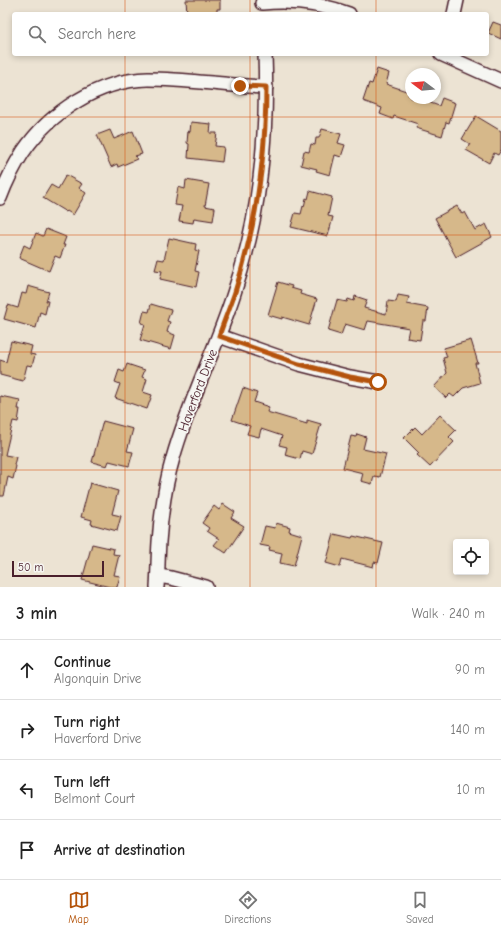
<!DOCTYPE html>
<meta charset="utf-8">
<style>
body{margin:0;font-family:"Comic Neue",sans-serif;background:#f2f2f2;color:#222}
.controls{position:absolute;right:12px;bottom:12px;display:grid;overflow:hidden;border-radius:4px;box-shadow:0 2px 6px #0003}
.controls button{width:36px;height:36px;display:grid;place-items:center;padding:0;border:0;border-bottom:1px solid #e0e0e0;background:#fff;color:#222;font:20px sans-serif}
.compass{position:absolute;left:405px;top:68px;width:36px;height:36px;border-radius:50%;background:#fff;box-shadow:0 2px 6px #0003;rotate:286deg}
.scale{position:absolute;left:12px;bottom:10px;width:92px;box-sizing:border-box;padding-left:4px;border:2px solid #4a1f2b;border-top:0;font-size:11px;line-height:14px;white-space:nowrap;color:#4a1f2b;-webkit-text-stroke:3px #f6f6f2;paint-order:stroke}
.stop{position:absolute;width:12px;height:12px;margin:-9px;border:3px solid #b45309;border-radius:50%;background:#fff}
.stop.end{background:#b45309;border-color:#fff;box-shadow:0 1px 4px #0008}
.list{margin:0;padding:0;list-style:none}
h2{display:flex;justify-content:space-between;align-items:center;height:52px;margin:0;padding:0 16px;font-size:17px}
h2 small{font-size:13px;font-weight:400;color:#767676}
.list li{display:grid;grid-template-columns:26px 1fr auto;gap:12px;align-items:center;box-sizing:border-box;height:60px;padding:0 16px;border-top:1px solid #e0e0e0}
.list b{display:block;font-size:15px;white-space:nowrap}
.list p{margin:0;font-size:13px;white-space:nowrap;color:#767676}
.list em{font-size:13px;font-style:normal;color:#767676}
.icon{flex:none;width:22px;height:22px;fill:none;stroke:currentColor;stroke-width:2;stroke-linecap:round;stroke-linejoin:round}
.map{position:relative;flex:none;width:501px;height:587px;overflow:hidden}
.search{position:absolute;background:#fff;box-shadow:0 2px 6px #0003;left:12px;right:12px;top:12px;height:44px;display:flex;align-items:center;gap:10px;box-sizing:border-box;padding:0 14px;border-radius:4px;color:#767676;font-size:15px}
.sheet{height:292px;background:#fff}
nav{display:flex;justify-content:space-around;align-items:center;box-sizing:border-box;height:56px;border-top:1px solid #e0e0e0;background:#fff;font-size:11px;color:#767676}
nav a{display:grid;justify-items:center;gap:2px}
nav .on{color:#b45309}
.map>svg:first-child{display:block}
.building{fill:#d6b88a;stroke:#4a1f2b}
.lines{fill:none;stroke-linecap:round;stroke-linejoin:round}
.minor-casing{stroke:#4a1f2b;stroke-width:16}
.minor{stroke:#f6f6f2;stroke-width:13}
.route{stroke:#b45309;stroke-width:5}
.grid{fill:none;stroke:#d8530f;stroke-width:1;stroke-opacity:0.55}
.labels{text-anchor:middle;stroke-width:3.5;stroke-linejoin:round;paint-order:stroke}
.street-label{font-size:13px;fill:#4a1f2b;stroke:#f6f6f2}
</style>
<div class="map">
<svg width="501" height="587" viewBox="0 0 501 587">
<rect width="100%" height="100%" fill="#ece3d3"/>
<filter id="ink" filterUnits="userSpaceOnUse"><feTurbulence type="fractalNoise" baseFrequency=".025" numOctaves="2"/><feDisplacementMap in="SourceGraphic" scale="8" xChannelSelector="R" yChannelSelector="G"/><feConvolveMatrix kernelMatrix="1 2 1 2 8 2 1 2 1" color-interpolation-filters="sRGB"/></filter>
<g filter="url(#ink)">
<!-- building -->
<g class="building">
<polygon points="186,0 220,0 220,9 217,9 217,14 187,14"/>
<polygon points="493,22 501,25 501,39 488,33"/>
<polygon points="377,69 389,73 386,84 409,92 408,95 411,96 411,98 417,98 439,106 442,98 455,103 449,123 446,122 442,136 416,128 418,124 394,116 393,119 380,114 382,108 363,101 369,83 372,84"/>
<polygon points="476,116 501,131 501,150 498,155 494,153 489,163 466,150 470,144 462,139"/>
<polygon points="191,122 211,124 210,133 217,133 215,146 224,147 222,162 188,158 189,144 187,143 188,131 190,132"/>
<polygon points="322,129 341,134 338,143 345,145 341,157 335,155 330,175 316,171 317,169 301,165 304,151 309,152 311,144 315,145 316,138 319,138"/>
<polygon points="110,130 114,139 133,131 142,154 135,156 137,159 118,167 117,164 111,167 97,135"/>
<polygon points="66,175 82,184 79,188 86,193 73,215 67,211 66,212 43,198 51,185 58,189"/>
<polygon points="186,180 209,184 205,206 215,208 213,221 194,218 193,223 179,221 182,206 175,205 178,187 185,189"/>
<polygon points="310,191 332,197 328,216 333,217 328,236 291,227 295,213 301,214 303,206 304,207 306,198 308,199"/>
<polygon points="457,206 462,214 465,212 475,230 486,224 492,237 456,257 435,218"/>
<polygon points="46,229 66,237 63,245 65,245 60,258 55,256 49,271 19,258 24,245 30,248 36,233 43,236"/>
<polygon points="169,238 196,244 195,250 199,251 195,271 199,272 196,287 160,279 162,271 155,270 158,259 164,260"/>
<polygon points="278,282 292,286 291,288 301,291 300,294 317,299 309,325 282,317 282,319 268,315"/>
<polygon points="28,286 49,292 46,301 48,301 45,314 40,312 36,328 4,319 8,305 18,308 22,293 26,294"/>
<polygon points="398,295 409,297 407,304 428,308 426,321 423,321 420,340 407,338 409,328 368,321 365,330 345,324 341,335 328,331 337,300 347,302 348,299 354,301 355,296 367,300 364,308 386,314 388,301 396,302"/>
<polygon points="151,304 171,310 167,321 170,322 167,332 175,335 171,349 140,340 145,324 141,323 144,311 149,312"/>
<polygon points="471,340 478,363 475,363 480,383 463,388 454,397 450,394 446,398 434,387 447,373 443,358 447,357 444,348"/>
<polygon points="11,341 32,346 30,354 35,355 32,366 27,365 23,381 0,375 0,360 6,362"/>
<polygon points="127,364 145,370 142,377 147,379 143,392 152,395 147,409 115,398 120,384 115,382 119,370 124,372"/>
<polygon points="243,388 257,393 254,402 269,407 267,412 307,424 307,420 321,424 312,454 302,451 300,459 285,455 287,447 279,445 282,436 261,429 259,437 247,434 250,426 232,420"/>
<polygon points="0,396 20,400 18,409 20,409 18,422 13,421 5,455 16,457 14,465 16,466 13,479 8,477 4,496 0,496"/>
<polygon points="440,415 456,430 449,437 454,442 430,467 417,455 419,453 404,438 415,427 422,434"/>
<polygon points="103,421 133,429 127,451 133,452 129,466 109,461 107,466 92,462"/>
<polygon points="357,434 366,437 363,449 386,454 380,477 374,476 372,484 361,481 363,473 343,468 351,436 356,437"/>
<polygon points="90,483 118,491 112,514 121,516 117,531 91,524 92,520 81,517"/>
<polygon points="223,504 235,512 231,518 244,526 226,553 214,545 219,539 207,531 209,528 202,523 214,506 219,510"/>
<polygon points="276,523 290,527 289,531 302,535 294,566 280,563 282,553 269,550 270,547 260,545 265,526 275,528"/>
<polygon points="334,534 352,538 353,536 383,543 378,563 374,562 373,567 342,559 340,567 326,563"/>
<polygon points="92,544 114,549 113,554 119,555 114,575 120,576 117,587 110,587 82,580"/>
</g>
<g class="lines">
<!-- minor casing -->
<g class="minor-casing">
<g id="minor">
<path d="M262,3c29,-3 60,1 87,11"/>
<polyline points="454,14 457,0"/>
<polyline points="441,54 501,81"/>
<path d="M0,198c6,-16 14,-32 23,-46 27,-40 76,-72 125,-73 39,0 79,7 118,8"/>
<polyline points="219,336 299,364 350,377 378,382"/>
<polyline points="158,576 171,578 206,587"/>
<path d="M157,587c1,-15 1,-30 2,-45 2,-28 6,-57 14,-84 16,-57 43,-109 61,-165 26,-77 34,-158 31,-239"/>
</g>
</g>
<!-- minor -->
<use href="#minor" class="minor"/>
</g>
</g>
<g class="lines" filter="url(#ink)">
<!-- route -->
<path class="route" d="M240,86l26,1c0,70 -10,139 -31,205 -5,15 -11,29 -16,44l80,28 51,13 28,5"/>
</g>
<!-- grid -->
<path class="grid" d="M125,0v14M250,0v14M376,0v14M125,54v533M250,54v533M376,54v533M0,117h501M0,235h501M0,352h501M0,470h501"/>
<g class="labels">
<!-- street labels -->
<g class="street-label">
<text transform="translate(197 390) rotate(-69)" y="5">Haverford Drive</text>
</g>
</g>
</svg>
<div class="controls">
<button><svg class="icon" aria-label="locate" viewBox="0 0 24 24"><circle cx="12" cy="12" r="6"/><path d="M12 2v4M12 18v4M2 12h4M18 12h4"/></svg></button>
</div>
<svg class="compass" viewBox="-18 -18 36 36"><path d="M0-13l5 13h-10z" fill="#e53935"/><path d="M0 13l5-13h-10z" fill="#767676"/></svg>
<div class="scale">50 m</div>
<div class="stop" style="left:378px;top:382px"></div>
<div class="stop end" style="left:240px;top:86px"></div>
<div class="search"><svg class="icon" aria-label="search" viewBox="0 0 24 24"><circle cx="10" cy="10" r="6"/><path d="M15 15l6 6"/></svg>Search here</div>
</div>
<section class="sheet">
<h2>3 min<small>Walk · 240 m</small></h2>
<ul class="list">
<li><svg class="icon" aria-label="ahead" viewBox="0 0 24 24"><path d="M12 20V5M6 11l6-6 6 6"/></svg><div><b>Continue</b><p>Algonquin Drive</p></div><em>90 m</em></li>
<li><svg class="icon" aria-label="right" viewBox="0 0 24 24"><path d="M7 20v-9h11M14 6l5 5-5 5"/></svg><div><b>Turn right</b><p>Haverford Drive</p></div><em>140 m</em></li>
<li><svg class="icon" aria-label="left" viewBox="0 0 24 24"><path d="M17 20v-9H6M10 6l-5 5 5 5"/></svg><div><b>Turn left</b><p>Belmont Court</p></div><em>10 m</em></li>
<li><svg class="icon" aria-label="arrive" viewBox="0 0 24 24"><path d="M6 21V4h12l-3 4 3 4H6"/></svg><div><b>Arrive at destination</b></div></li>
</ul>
</section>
<nav>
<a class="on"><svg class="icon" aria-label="map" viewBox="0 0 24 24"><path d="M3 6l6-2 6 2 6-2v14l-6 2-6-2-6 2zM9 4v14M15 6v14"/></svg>Map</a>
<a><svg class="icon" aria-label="directions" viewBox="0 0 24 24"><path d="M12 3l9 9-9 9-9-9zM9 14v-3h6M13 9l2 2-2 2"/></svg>Directions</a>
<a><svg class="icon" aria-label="saved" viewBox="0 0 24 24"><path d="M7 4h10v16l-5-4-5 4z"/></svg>Saved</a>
</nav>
